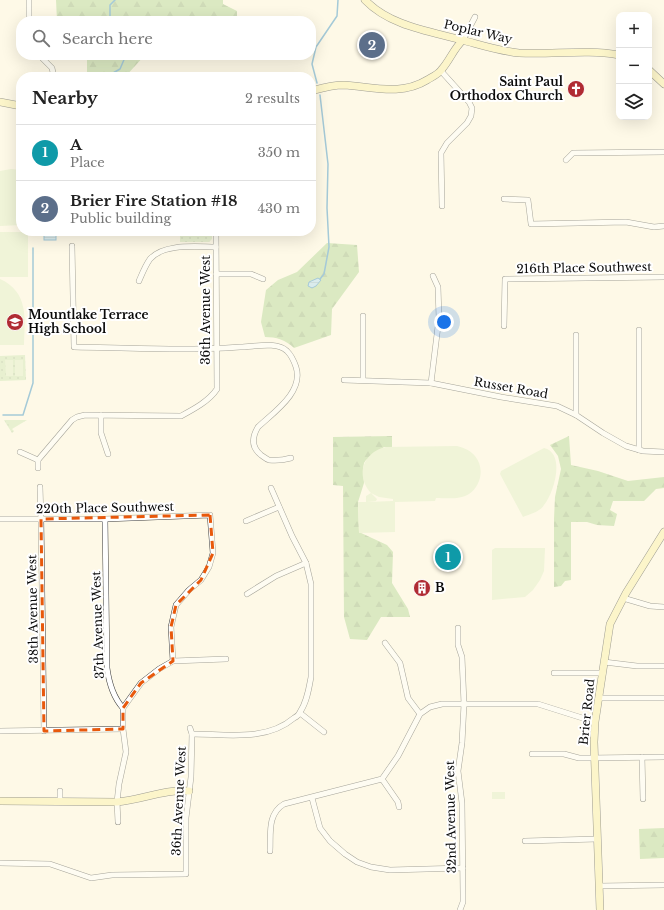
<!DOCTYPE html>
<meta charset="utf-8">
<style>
body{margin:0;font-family:"Libre Baskerville",serif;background:#f2f2f2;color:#222}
.controls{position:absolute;right:12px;top:12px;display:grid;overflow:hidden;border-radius:8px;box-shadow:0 4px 16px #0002}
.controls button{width:36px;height:36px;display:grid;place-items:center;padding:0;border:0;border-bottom:1px solid #e0e0e0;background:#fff;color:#222;font:20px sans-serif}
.you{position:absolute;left:444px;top:322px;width:14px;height:14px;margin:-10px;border:3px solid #fff;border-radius:50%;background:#1a73e8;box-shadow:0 0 0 6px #1a73e833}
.badge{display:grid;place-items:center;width:26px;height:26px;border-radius:50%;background:#2563eb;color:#fff;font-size:13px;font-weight:700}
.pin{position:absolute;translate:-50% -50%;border:2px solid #fff;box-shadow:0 1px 4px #0006}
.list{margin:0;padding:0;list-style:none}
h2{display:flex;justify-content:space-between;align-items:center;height:52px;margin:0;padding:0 16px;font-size:17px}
h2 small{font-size:13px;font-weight:400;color:#767676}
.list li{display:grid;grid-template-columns:26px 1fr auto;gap:12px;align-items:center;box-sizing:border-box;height:56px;padding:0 16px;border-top:1px solid #e0e0e0}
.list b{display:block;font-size:15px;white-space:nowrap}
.list p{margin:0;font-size:13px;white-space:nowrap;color:#767676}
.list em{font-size:13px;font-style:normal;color:#767676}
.icon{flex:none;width:22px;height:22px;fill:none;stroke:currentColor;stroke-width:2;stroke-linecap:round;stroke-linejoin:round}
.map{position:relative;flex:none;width:664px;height:910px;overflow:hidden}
.search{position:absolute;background:#fff;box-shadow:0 4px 16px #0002;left:16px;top:16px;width:300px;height:44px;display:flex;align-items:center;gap:10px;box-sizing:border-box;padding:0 14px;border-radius:16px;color:#767676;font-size:15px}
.panel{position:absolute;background:#fff;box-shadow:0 4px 16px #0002;left:16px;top:72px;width:300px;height:164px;border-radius:16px}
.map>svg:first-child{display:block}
.forest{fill:url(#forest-firs)}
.wetland{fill:url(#wetland-marsh)}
.park{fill:url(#park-dots)}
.pitch{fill:#e0edc5;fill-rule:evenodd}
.water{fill:url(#water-rules);stroke:#3a90c5}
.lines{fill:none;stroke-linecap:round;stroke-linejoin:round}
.stream{stroke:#3a90c5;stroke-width:1.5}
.street-casing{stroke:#3d3d3d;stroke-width:6}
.secondary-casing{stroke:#2c2c2c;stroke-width:8}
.street{stroke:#fff;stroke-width:5}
.secondary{stroke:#faf0a6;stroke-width:7}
.marked{fill:none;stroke:#e8590c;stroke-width:3;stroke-dasharray:8 5;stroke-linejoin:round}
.labels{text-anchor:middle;stroke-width:4;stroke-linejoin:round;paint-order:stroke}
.street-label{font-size:12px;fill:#0a0a0a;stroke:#fff}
.poi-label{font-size:12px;font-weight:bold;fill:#0a0a0a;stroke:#fff;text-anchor:start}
</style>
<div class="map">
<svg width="664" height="910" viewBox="0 0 664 910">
<defs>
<pattern id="forest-firs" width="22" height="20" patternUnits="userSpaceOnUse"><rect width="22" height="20" fill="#b2d594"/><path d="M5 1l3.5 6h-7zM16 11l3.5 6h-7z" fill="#98b67e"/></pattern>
<pattern id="wetland-marsh" width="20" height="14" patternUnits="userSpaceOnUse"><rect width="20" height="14" fill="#cee5b4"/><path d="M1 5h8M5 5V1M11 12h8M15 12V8" fill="none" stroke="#b0c399"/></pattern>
<pattern id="park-dots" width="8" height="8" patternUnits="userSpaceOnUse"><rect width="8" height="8" fill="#cee5b4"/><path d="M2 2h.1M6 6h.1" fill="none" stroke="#b0c399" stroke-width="1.8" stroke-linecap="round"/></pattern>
<pattern id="water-rules" width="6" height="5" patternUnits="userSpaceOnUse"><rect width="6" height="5" fill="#afdaf2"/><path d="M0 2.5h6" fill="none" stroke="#95bace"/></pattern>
</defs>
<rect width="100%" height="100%" fill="#fef9e7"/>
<!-- forest -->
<g class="forest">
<polygon points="56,0 223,0 223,4 237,11 237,21 57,21"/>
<polygon points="82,55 145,55 125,77 87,77 87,56"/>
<path d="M327,243l30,2 2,27 -27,37 -1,26 -37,13c-8,-8 -18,-11 -29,-11l-4,-15 5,-32 12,-10 19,-8z"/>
<polygon points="392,436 392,447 384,447 366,460 364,463 363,469 364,483 358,502 359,532 387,545 393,552 392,583 408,609 410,617 381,617 367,640 350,639 344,617 343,486 333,485 333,437"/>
<polygon points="569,436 571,465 598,471 628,481 664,477 664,488 656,489 644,501 613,501 610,510 617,514 614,526 597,525 587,522 571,522 571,580 565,581 561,586 554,587 554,519 555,497 561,469 558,456 550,445"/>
<polygon points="664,828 664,858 640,859 639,829"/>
</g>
<!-- wetland -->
<polygon class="wetland" points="4,420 27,420 12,429 14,431 12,433"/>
<!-- park -->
<g class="park">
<polygon points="180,231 212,231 212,239 209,242 180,242"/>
<polygon points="25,355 26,380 0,381 0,356"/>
</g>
<!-- pitch -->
<g class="pitch">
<polygon points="11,169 21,170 21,225 0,226 0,171"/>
<rect x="0" y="232" width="28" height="45"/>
<path d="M0,279c29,13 25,40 24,66h-24z"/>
<polygon points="5,360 13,360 13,376 6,376"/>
<rect x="15" y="360" width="8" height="16"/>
<path d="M457,446c7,2 13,4 18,10 10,12 6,30 -6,38 -10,6 -23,4 -33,4l-1,3 -40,1v30l-36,1 -1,-31h8v-6l5,-3c-16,-17 -8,-41 15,-46zM371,493l8,4 14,2v2l-26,1 9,-1 1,-2z"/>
<path d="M544,448c22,5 10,45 0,57 -4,7 -14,9 -21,12l-23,-43 1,-3z"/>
<polygon points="495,548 545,548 544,571 540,580 533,590 525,597 492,600 492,550"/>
<rect x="492" y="792" width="13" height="7"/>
</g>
<!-- water -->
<g class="water">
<rect x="44" y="231" width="12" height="9"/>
<polygon points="318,278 321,280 316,286 312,288 308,286 309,282"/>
</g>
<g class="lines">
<!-- stream -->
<g class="stream">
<polyline points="110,21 110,5 115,0"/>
<polyline points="106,77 120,69 126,55"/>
<polyline points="317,83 312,64 316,47 337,16 338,0"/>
<polyline points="320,95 328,164 327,208 329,247 324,274 320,279"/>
<polyline points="3,415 23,415 33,383 33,248"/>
</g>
<!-- street casing -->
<g class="street-casing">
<g id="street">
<polyline points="29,0 29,21"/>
<polyline points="463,40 475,17"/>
<polyline points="39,55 52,68 54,77"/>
<polyline points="441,71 469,102 472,108 471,116 467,123 447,143 441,153 442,206"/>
<polyline points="566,160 573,153 664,152"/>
<polyline points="504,199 528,200 531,224 626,222 654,227 664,226"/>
<path d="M72,246l2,101c55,1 111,4 166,0 14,0 36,-6 47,4 5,5 7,10 9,16 8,25 -22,45 -38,60 -6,10 -7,20 3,28 3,2 5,4 8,5 8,1 15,0 22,-2"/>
<polyline points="216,274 251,274 263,279"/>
<path d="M139,281c3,-7 6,-15 11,-22 14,-16 47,-12 66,-12"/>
<polyline points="504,326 505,279 664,277"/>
<polyline points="639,330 639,450"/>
<polyline points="576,335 576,415"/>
<polyline points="344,380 431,383 501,397 557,406 576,415 603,433 626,446 643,451 664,452"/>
<polyline points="363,380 363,316"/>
<polyline points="431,383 439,318 438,287 433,276"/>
<polyline points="101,415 101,433 108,454"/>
<polyline points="20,452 38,460"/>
<path d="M38,468v-8l34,-40 5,-3 8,-2 96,1c13,-7 28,-15 36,-27l-1,-158"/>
<polyline points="40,487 41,519 44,731"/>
<polyline points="0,519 105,519 210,515 213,553 209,567 201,580 189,590 176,605 171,627 173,661"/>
<path d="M105,519l2,149c2,15 6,29 16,40v21l3,23 -7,32 -2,18 1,20"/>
<polyline points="246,521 279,507"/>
<polyline points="247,594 276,576 306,563"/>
<polyline points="623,598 650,606 664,607"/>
<polyline points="458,628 458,645 462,657 464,704 462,743 458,771 462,803 463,894 463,902 460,910"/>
<polyline points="385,643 400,663 408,698 420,714"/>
<polyline points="604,662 637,666 664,666"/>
<polyline points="554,673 603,673"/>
<polyline points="599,698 664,698"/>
<polyline points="123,708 141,683 159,669 173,661 226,659"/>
<polyline points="300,713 324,732"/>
<polyline points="0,731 123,729"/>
<path d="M192,734c33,0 74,8 102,-16 2,-1 5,-3 6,-6 7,-10 9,-24 11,-35v-93l-5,-21 -14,-27 -21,-48"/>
<polyline points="532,754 564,754 579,758 590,758 664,757"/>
<polyline points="642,757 643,799"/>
<polyline points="382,779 398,802 399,807"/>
<polyline points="60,791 60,802"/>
<polyline points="312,798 320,828 330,841 345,854 357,862 371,867 390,870 463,868"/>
<polyline points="525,841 597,839"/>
<path d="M270,851c1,-17 -3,-37 14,-47l98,-25 16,-23 22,-42 10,-7 12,-3h96l57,18"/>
<polyline points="0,863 50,864 91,878 112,875 186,874 186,818 191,777 192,734 190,728"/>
<polyline points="599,886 664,885"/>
</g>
</g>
<!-- secondary casing -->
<g class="secondary-casing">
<g id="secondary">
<path d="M365,0c25,26 64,31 97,40 19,5 37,11 57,13 33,2 67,-4 100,2"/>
<polyline points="649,70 664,84"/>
<path d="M311,91c11,-3 21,-6 33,-6 29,2 57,11 83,-5 5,-3 12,-6 15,-11 8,-9 12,-21 21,-29"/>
<polyline points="0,102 21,106"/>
<path d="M0,801l117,1c25,-2 47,-13 72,-11"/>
<polyline points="600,910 594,742 595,722 610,624 626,593 664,532"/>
</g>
</g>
<!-- street -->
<use href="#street" class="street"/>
<!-- secondary -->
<use href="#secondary" class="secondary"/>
</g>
<!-- marked area -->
<path d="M0 0H664V910H0ZM210,515l3,38 -12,27 -25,25 -5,22 2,34 -32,22 -18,25v21l-79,2 -3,-212z" fill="#fef9e7" fill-opacity=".55" fill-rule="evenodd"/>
<path class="marked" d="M210,515l3,38 -12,27 -25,25 -5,22 2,34 -32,22 -18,25v21l-79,2 -3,-212z"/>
<!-- icons -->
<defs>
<g id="church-disc" transform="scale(0.9)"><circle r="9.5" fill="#b02b33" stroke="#fff"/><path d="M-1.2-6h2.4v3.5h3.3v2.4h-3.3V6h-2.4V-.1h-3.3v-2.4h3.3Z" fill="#fff"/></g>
<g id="school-disc" transform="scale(0.9)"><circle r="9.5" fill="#b02b33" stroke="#fff"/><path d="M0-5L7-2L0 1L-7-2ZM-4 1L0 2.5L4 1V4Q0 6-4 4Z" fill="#fff"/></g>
<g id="building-disc" transform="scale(0.9)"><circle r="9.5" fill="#b02b33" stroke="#fff"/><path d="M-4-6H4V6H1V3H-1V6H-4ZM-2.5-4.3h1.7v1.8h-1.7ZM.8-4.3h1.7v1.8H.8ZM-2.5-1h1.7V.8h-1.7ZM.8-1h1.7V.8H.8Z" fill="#fff"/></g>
</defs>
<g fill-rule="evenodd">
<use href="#church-disc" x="576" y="89"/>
<use href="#school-disc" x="15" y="322"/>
<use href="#building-disc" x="422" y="588"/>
</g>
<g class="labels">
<!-- street labels -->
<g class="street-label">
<text transform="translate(478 32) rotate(13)" y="4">Poplar Way</text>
<text transform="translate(584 268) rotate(-1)" y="4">216th Place Southwest</text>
<text transform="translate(206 310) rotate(-90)" y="4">36th Avenue West</text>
<text transform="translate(511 388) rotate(10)" y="4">Russet Road</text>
<text transform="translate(105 508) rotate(-1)" y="4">220th Place Southwest</text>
<text transform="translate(33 609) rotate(-91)" y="4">38th Avenue West</text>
<text transform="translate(98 625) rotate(-92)" y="4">37th Avenue West</text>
<text transform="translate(587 712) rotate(-84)" y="4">Brier Road</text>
<text transform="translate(179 801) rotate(-87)" y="4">36th Avenue West</text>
<text transform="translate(451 817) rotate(-91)" y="4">32nd Avenue West</text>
</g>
<!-- poi labels -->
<g class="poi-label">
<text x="563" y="86" text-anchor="end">Saint Paul<tspan x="563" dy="14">Orthodox Church</tspan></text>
<text x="28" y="319">Mountlake Terrace<tspan x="28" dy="14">High School</tspan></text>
<text x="435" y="592">B</text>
</g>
</g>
</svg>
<div class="controls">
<button>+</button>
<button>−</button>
<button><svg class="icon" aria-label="layers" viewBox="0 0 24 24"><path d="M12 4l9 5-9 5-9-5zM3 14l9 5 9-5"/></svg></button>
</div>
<div class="you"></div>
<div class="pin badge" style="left:448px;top:557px;background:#0f9aa8">1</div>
<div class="pin badge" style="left:372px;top:45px;background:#5c6f8a">2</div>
<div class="search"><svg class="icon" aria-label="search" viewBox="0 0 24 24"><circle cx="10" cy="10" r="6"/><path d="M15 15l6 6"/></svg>Search here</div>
<section class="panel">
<h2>Nearby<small>2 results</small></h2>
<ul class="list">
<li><span class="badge" style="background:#0f9aa8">1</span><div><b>A</b><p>Place</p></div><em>350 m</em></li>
<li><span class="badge" style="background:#5c6f8a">2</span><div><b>Brier Fire Station #18</b><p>Public building</p></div><em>430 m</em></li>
</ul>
</section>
</div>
